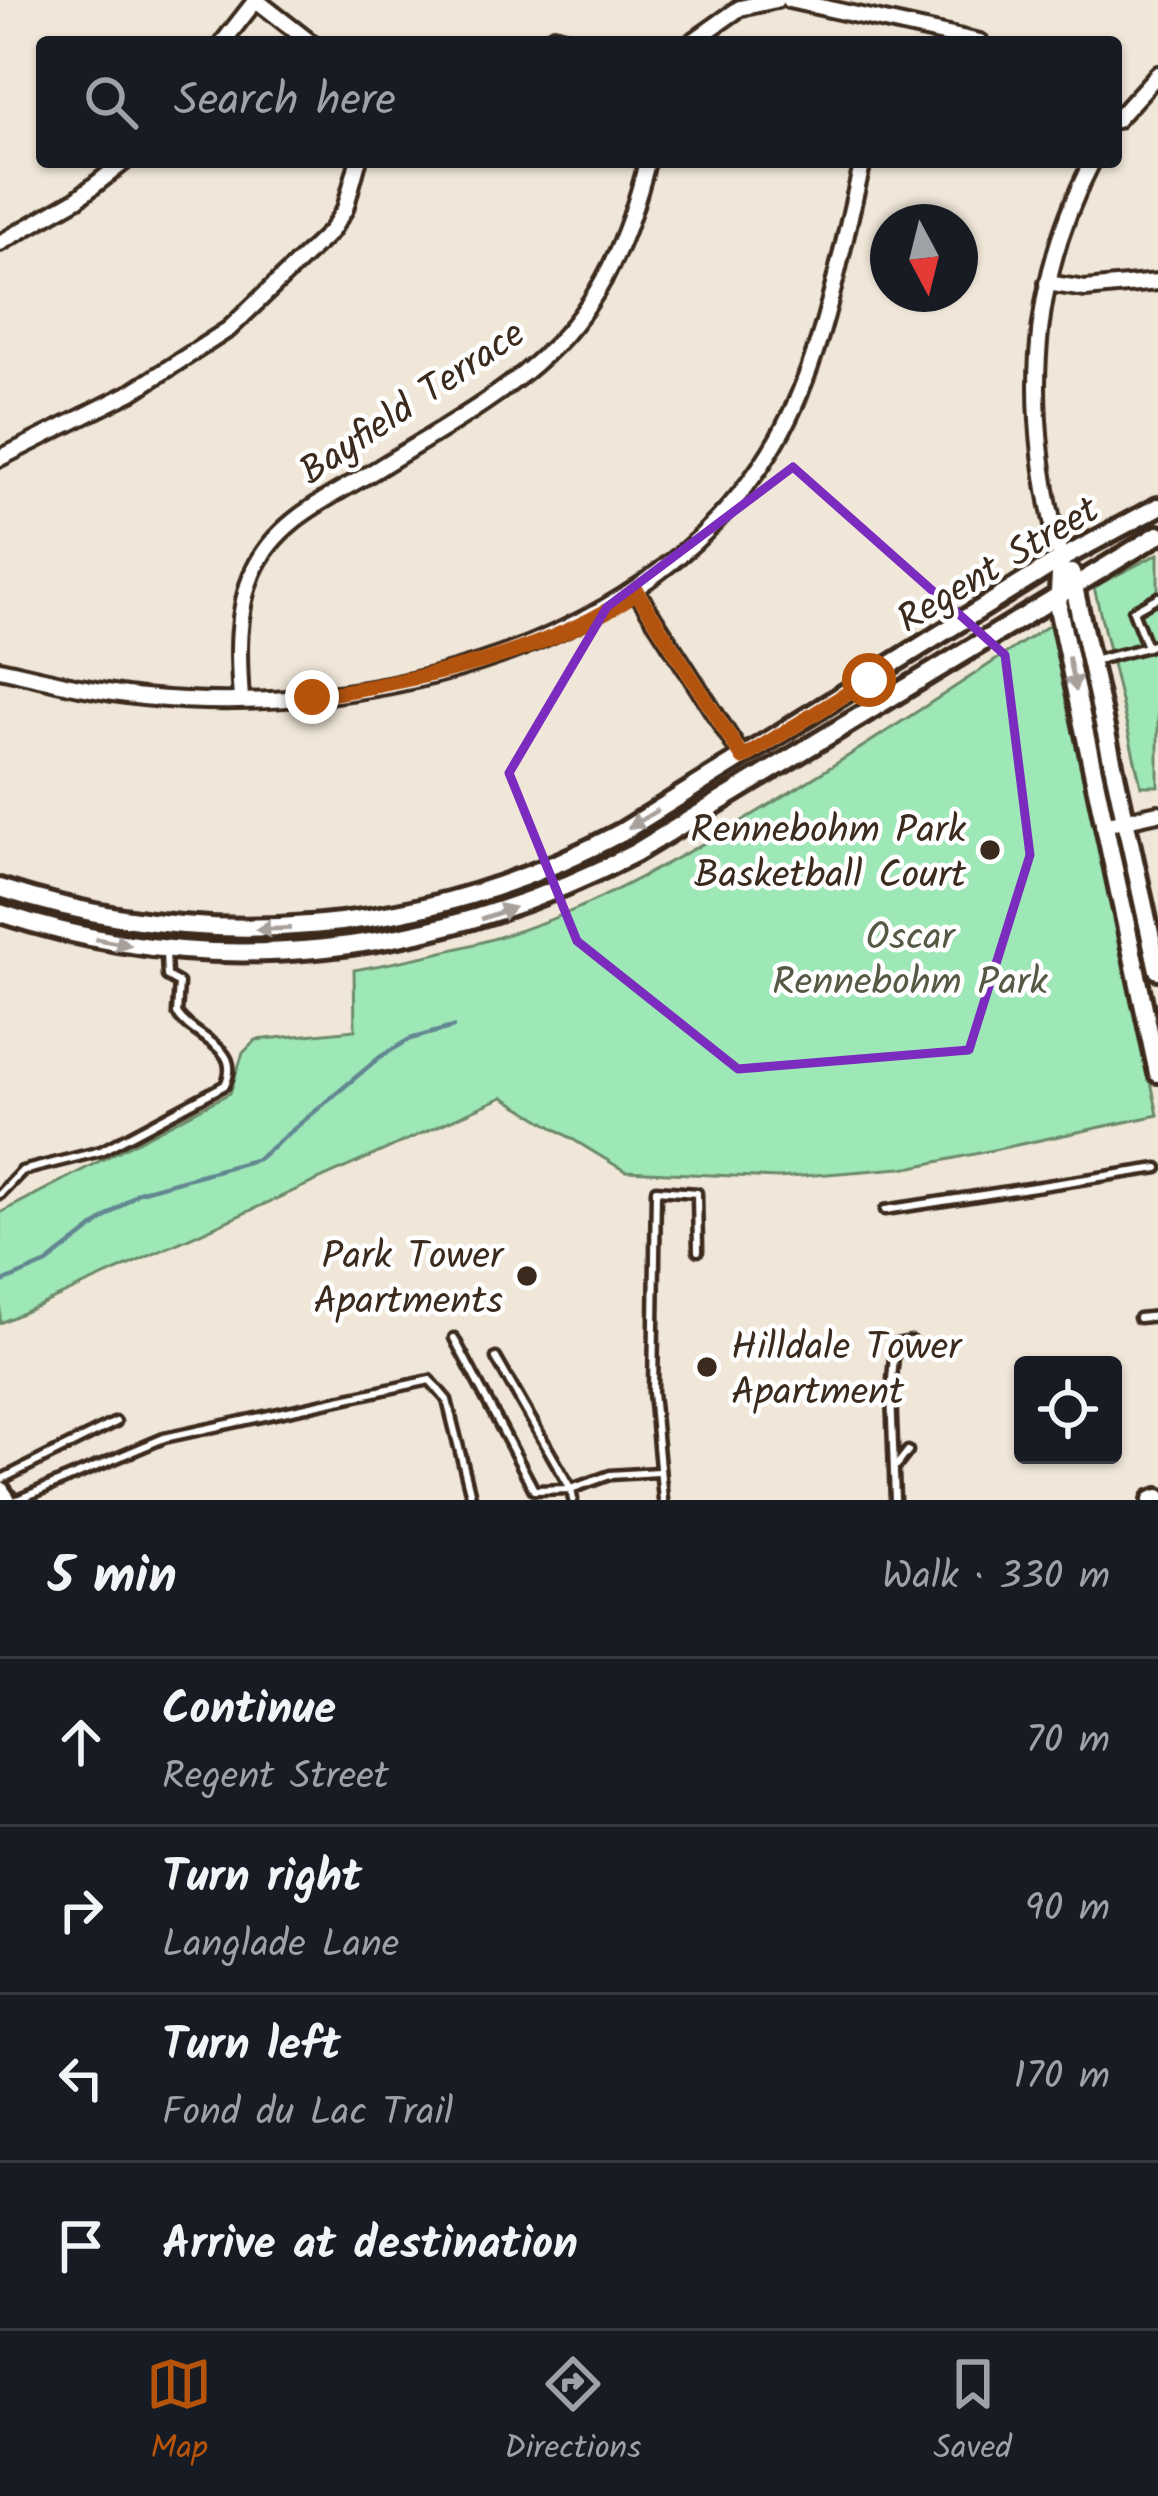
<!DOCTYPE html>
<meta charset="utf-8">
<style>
body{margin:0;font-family:Kalam,sans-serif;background:#20242c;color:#f1f3f6}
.controls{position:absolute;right:36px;bottom:36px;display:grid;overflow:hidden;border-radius:12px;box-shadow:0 3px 9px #0004}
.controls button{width:108px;height:108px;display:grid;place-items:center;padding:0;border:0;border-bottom:3px solid #363941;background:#171b24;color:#f1f3f6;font:60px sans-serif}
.compass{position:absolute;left:870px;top:204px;width:108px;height:108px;border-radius:50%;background:#171b24;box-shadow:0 3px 9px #0004;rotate:173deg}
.stop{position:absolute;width:36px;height:36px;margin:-27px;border:9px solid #b45309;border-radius:50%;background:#fff}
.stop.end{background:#b45309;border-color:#fff;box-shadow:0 3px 12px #0008}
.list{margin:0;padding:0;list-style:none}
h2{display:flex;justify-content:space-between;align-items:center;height:156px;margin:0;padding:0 48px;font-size:51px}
h2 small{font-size:39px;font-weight:400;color:#9ea1a6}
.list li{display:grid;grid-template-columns:78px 1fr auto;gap:36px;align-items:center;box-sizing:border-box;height:168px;padding:0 48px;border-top:3px solid #363941}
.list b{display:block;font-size:45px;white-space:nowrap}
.list p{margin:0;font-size:39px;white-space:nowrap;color:#9ea1a6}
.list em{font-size:39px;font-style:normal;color:#9ea1a6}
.icon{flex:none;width:66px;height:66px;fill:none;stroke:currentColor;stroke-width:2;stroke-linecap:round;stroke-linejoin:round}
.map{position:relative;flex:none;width:1158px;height:1500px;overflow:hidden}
.search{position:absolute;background:#171b24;box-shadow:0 3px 9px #0004;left:36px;right:36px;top:36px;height:132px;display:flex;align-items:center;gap:30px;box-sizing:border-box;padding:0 42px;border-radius:12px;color:#9ea1a6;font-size:45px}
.sheet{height:828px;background:#171b24}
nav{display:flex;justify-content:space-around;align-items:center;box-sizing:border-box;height:168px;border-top:3px solid #363941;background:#171b24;font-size:33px;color:#9ea1a6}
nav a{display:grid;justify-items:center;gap:6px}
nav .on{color:#b45309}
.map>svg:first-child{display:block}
.green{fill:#9ee8b7;stroke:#6c896a;stroke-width:3}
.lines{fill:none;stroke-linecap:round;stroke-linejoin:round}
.stream{stroke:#638791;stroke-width:4.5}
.service-casing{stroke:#3b2a1e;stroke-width:15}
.minor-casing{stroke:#3b2a1e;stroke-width:22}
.tertiary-casing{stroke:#3b2a1e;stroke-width:26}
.service{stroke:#fff;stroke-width:6}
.minor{stroke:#fff;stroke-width:14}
.tertiary{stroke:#fff;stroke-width:16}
.oneway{fill:#a79f9a}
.route{stroke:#b45309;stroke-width:15}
.marked{fill:none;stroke:#7b2cbf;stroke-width:9;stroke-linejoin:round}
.poi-dot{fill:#3b2a1e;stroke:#fff;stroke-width:4.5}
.labels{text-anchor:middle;stroke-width:9;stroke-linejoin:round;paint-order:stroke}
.street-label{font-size:39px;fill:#3b2a1e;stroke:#fff}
.poi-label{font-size:39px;fill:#3b2a1e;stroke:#fff;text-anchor:end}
.park-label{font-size:39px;fill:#545a44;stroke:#fff}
</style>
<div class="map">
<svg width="1158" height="1500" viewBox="0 0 1158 1500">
<rect width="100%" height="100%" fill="#f0e7d9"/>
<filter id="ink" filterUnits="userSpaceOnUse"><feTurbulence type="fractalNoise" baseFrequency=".00833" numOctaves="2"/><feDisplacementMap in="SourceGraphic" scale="24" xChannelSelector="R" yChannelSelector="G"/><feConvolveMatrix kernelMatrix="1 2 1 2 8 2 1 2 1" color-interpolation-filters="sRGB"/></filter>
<g filter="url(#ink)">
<!-- green -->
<g class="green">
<polygon points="1158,554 1158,786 1141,786 1094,587"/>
<path d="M1054,622l104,493 -245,52 -135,11 -153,-7 -122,-74 -503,226v-110l230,-120 13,-40 13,-13 99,-10 -1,-60c84,-15 169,-34 246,-72 159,-78 306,-180 454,-276z"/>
</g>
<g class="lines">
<!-- stream -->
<polyline class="stream" points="0,1283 47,1263 139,1192 258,1159 380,1057 410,1039 453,1027"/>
<!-- service casing -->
<g class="service-casing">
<g id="service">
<polyline points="1158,597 1133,611 1147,647 1158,643"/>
<polyline points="1093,661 1147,647"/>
<path d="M0,1194l22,-23 79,-20 124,-66c19,-39 -31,-45 -48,-72l2,-30 -12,-7 -1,-23"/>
<polyline points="885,1210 1158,1168"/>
<polyline points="1139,1318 1158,1316"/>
<polyline points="454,1338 534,1490 571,1489 573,1500"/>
<polyline points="496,1358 571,1489 610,1475 658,1472"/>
<polyline points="897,1465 908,1451"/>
<polyline points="0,1480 116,1422"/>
<polyline points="17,1500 164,1438 430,1380 447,1400 472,1500"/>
<polyline points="663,1500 653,1392 656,1190 697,1193 698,1251"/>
<polyline points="895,1500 891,1392 895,1344 911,1341"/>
</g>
</g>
<!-- minor casing -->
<g class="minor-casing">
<g id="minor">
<polyline points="256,0 310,42"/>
<polyline points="789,0 980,42"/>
<polyline points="554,36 575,42"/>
<polyline points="223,42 256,0"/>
<polyline points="692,42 740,8 776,0"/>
<polyline points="1116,120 1158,74"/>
<polyline points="0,243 77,199 124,162"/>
<polyline points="1047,283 1085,289 1158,282"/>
<polyline points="0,458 132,392 229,329 331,231 345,209 358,162"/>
<path d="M1061,559c-36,-138 -36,-269 31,-397"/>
<polyline points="637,592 743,758"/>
<path d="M0,669c48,11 95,23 143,28 226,23 514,-48 634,-257 47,-82 63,-187 86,-278"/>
<path d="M241,699c-3,-42 -5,-88 12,-127 24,-54 79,-75 126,-104 56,-35 118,-68 167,-114 56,-52 83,-119 101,-192"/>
<polyline points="1103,825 1158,813"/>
</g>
</g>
<!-- tertiary casing -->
<g class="tertiary-casing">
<g id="tertiary">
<polyline points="1061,559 1058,608 1158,1073"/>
<polyline points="1071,573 1158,970"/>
<path d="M0,888c209,68 428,48 622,-56l439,-273 97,-52"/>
<path d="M0,913c214,71 437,43 635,-60l523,-318"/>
<polyline points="0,1490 7,1500"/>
<polyline points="1152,1500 1158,1498"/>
</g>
</g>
<!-- service -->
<use href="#service" class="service"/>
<!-- minor -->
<use href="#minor" class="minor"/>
<!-- tertiary -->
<use href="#tertiary" class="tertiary"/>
</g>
<!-- one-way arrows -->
<defs><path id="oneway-solid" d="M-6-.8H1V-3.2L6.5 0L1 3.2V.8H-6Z" transform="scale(3)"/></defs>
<g class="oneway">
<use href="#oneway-solid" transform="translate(1072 674) rotate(78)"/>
<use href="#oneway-solid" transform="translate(643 819) rotate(149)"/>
<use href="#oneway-solid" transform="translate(498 913) rotate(-19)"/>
<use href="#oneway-solid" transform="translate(273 929) rotate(178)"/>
<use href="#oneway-solid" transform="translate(113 942) rotate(10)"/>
</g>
</g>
<g class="lines" filter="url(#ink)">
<!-- route -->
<path class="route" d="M312,697c109,-18 233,-41 325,-105l106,166 126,-78"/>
</g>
<!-- marked area -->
<path class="marked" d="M793,467l212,188 25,200 -61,195 -231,19 -161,-128 -68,-168 98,-166z"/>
<!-- markers -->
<g class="poi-dot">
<circle cx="990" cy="850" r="12"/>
<circle cx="527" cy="1276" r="12"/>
<circle cx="707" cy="1367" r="12"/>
</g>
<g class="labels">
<!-- street labels -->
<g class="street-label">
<text transform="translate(411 401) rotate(-34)" y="14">Bayfield Terrace</text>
<text transform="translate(997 563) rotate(-31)" y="14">Regent Street</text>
</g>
<!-- poi labels -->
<g class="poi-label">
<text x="966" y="842">Rennebohm Park<tspan x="966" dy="45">Basketball Court</tspan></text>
<text x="503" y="1268">Park Tower<tspan x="503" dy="45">Apartments</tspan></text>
<text x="731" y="1359" text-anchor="start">Hilldale Tower<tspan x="731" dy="45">Apartment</tspan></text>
</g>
<!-- park labels -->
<g class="park-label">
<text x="910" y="949">Oscar<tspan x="910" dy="45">Rennebohm Park</tspan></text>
</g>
</g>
</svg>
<div class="controls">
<button><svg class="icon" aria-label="locate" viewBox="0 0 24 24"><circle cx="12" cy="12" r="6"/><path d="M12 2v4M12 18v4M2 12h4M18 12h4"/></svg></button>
</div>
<svg class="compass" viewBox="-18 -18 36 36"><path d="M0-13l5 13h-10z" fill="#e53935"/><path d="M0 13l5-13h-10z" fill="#9ea1a6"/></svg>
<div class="stop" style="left:869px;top:680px"></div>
<div class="stop end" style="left:312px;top:697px"></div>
<div class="search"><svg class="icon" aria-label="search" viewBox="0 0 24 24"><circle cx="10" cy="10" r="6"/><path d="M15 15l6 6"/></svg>Search here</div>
</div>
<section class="sheet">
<h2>5 min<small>Walk · 330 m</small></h2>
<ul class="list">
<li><svg class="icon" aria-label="ahead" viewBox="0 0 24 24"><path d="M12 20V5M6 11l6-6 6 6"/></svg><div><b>Continue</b><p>Regent Street</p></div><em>70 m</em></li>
<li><svg class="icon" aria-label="right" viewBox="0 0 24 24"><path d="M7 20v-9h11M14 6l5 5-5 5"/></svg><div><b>Turn right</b><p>Langlade Lane</p></div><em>90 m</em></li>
<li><svg class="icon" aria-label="left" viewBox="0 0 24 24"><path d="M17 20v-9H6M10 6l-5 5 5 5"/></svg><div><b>Turn left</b><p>Fond du Lac Trail</p></div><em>170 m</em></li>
<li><svg class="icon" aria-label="arrive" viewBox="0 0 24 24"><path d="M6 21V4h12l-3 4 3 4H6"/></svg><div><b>Arrive at destination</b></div></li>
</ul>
</section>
<nav>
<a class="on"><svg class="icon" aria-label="map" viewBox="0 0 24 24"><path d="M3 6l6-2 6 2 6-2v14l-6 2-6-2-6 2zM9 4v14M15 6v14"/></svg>Map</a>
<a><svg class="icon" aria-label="directions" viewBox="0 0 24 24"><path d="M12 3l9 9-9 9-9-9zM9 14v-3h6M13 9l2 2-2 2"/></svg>Directions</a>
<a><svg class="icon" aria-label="saved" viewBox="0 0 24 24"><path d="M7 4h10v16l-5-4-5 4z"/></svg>Saved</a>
</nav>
